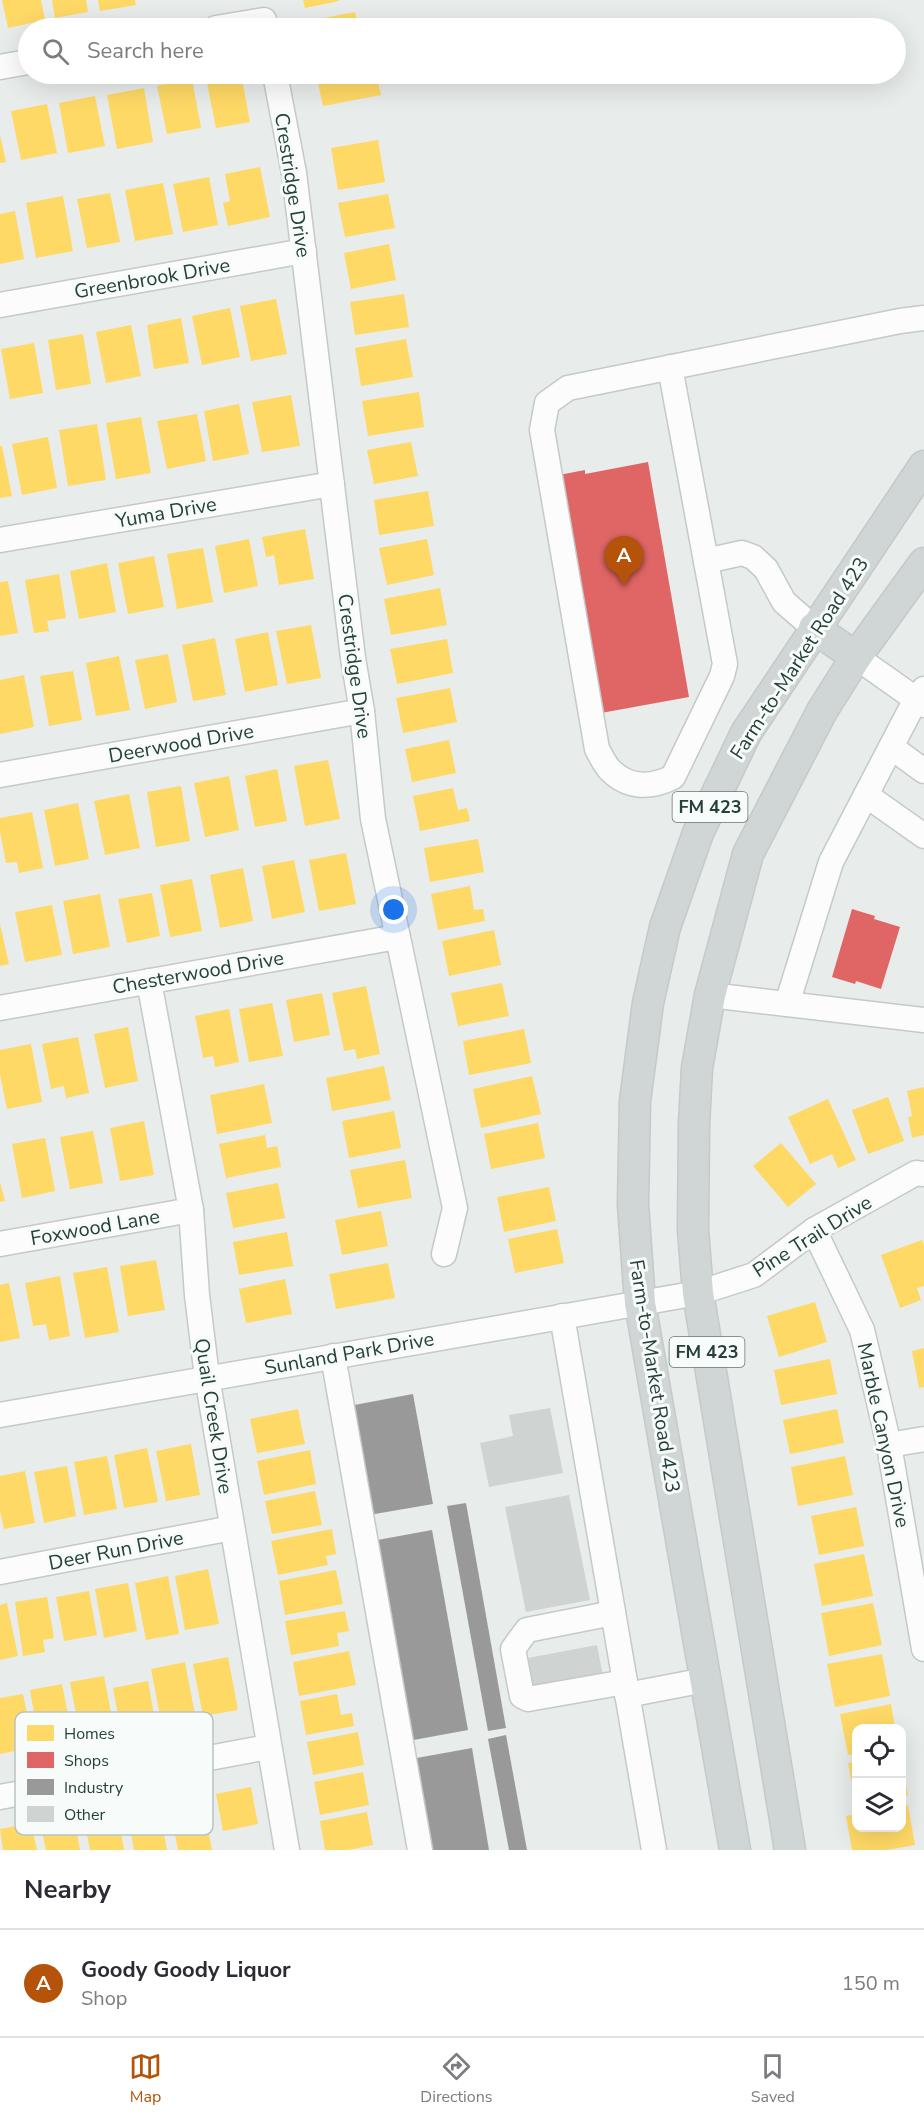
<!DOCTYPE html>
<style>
body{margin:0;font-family:"Nunito Sans",sans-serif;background:#f7f7f7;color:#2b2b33}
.controls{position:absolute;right:18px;bottom:18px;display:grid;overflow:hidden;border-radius:12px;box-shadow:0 6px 24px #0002}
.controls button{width:54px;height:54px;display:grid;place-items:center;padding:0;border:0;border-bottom:2px solid #e1e1e2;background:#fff;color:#2b2b33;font:30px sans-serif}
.you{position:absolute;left:394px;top:910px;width:21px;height:21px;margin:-15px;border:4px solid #fff;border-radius:50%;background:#1a73e8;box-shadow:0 0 0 9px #1a73e833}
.badge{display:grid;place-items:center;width:39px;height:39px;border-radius:50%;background:#b45309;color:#fff;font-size:20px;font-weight:700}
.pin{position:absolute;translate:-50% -50px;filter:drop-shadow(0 2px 3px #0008)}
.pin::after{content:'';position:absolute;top:32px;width:21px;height:18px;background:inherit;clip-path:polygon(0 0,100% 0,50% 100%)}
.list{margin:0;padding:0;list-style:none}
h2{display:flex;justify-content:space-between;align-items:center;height:78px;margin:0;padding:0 24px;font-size:26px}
h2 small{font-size:20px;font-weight:400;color:#7c7c81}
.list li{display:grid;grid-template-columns:39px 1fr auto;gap:18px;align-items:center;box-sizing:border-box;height:108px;padding:0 24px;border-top:2px solid #e1e1e2}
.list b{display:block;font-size:22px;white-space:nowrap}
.list p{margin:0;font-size:20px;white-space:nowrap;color:#7c7c81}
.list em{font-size:20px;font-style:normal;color:#7c7c81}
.icon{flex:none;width:33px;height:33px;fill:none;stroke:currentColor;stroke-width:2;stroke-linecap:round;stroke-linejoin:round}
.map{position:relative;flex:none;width:924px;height:1850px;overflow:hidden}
.search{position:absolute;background:#fff;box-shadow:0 6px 24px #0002;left:18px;right:18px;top:18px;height:66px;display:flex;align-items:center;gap:15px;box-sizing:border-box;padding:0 21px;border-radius:33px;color:#7c7c81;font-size:22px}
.sheet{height:186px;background:#fff}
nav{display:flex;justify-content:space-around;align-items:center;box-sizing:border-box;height:84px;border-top:2px solid #e1e1e2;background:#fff;font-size:16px;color:#7c7c81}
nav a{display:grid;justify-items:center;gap:3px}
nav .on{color:#b45309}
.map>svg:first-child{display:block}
.homes{fill:#ffd966}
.shops{fill:#e06666}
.industry{fill:#999}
.building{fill:#cfd4d2}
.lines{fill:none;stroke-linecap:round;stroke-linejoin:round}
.minor-casing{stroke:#c5c9c8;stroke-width:27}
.major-casing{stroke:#c3cac9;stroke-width:33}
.minor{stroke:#fcfcfc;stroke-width:24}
.major{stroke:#d0d6d5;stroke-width:30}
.labels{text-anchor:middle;stroke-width:6;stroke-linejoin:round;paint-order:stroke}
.shield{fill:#f7fbf9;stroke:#657875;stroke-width:1.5}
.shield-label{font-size:18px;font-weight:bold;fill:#26403c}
.street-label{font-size:20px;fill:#26403c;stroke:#f7fbf9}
.key{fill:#f7fbf9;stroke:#b8c3c0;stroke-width:1.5}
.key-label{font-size:16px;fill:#26403c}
</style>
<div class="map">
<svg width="924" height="1850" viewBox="0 0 924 1850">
<rect width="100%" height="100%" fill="#e8eceb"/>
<!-- homes -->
<g class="homes">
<polygon points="2,0 41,0 45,20 8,28"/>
<polygon points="52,0 86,0 88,12 55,18"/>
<polygon points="98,0 135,0 136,5 100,11"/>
<polygon points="303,0 339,0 339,1 305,8"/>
<polygon points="355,12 359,28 310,28 308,21"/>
<polygon points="231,74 241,74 250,122 216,128 206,78"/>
<polygon points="316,74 376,74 381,95 323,106"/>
<polygon points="192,79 201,128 167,134 157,86"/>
<polygon points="144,88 153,142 117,149 107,95"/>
<polygon points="95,96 105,146 68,153 59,103"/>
<polygon points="47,104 57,153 21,160 11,111"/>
<polygon points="0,135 6,162 0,163"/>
<polygon points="378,140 385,182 338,190 331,148"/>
<polygon points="260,167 270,217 228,226 223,203 230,201 225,174"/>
<polygon points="209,177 218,225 183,232 173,184"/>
<polygon points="163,183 173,234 135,241 125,190"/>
<polygon points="110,193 120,242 87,248 77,199"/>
<polygon points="388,194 395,228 345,237 338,203"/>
<polygon points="63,196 73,251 36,258 26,203"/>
<polygon points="15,211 24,259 0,264 0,214"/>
<polygon points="389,244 396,280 351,289 344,253"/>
<polygon points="404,294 409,327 355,335 350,302"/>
<polygon points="276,299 287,354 251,361 240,306"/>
<polygon points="230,308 240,357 202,365 192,316"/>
<polygon points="181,318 189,363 154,369 147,325"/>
<polygon points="131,325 141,376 106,383 96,332"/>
<polygon points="83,334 91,384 56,390 48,340"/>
<polygon points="406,339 413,377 361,386 355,348"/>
<polygon points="34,343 43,393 10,399 1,349"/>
<polygon points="419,392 424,427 368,436 362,401"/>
<polygon points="291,395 300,446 262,452 252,402"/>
<polygon points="239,404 249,454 213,461 204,411"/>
<polygon points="197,414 206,461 167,469 157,421"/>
<polygon points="141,417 151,473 116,479 106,423"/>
<polygon points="97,424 106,480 68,486 59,430"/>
<polygon points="48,437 57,488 22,495 12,444"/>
<polygon points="411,442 418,476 374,484 367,450"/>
<polygon points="0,446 2,446 12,496 0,498"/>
<polygon points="428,491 434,526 379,535 374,500"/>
<polygon points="305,529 314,579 279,585 274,555 266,557 262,537"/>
<polygon points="249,539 258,586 224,593 215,546"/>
<polygon points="427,539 434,575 387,585 379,548"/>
<polygon points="203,548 213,602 177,609 167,554"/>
<polygon points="154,556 164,607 128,614 118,563"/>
<polygon points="107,563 116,612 79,619 70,571"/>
<polygon points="59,574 66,618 47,621 49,631 34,633 25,580"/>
<polygon points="8,581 18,633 0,636 0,582"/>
<polygon points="440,588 447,625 391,635 384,599"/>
<polygon points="311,625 321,678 287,684 276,631"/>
<polygon points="268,632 278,685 245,692 235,639"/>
<polygon points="215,638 226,695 193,701 182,645"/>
<polygon points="447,639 453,673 397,684 390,649"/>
<polygon points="168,654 177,702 145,709 135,660"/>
<polygon points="119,656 130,710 96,716 86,663"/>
<polygon points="73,671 82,720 49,726 40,676"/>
<polygon points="24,675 34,727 0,734 0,680"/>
<polygon points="450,688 457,722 403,733 396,698"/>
<polygon points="449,740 456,773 412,782 405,749"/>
<polygon points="328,760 340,819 305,826 294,766"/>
<polygon points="277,769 287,821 255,827 245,776"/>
<polygon points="229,776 239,830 205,837 194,783"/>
<polygon points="181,786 190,841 156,847 147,792"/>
<polygon points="453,788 458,810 467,808 470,821 420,831 413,796"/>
<polygon points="129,794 140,848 105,855 94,801"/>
<polygon points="78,803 89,859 55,866 44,810"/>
<polygon points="32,812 43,868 19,873 17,862 6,863 0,832 0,818"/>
<polygon points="478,839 484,872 430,882 424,848"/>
<polygon points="346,853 356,904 319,911 309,860"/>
<polygon points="294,860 305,912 272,919 262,866"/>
<polygon points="243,868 253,921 220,928 210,875"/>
<polygon points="192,879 202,931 170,937 160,885"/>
<polygon points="470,886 474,910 483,909 485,921 438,930 431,894"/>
<polygon points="152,893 160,936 127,943 118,899"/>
<polygon points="100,894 110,947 73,954 63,901"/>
<polygon points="52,905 62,955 25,962 15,912"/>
<polygon points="0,924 9,964 0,966"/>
<polygon points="494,930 501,965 449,976 442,941"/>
<polygon points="502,983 509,1016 458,1026 451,993"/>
<polygon points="366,986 380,1054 357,1059 355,1049 344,1051 332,993"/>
<polygon points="322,993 330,1035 294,1042 286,1000"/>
<polygon points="272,1003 283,1056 249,1062 239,1009"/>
<polygon points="229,1009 239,1062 215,1067 213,1056 203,1058 195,1016"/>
<polygon points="128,1027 138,1081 105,1088 94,1034"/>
<polygon points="524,1029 531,1063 469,1075 463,1041"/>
<polygon points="78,1037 89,1093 66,1098 64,1086 51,1089 42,1044"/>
<polygon points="31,1044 42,1102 7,1109 0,1075 0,1050"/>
<polygon points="384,1066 391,1100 332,1111 326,1078"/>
<polygon points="532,1076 541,1114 481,1128 473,1089"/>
<polygon points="264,1084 272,1123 217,1134 210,1095"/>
<polygon points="924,1087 924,1135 912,1138 908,1117 912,1116 907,1091"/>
<polygon points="888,1097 904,1141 868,1154 852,1110"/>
<polygon points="828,1099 856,1160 838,1168 832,1154 810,1164 788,1117"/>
<polygon points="394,1111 401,1148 349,1158 342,1121"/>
<polygon points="144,1121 154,1175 120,1181 110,1128"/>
<polygon points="538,1123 545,1158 491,1169 484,1134"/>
<polygon points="93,1131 103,1183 70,1189 60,1137"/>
<polygon points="265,1135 267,1148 277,1146 281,1167 226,1178 219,1144"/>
<polygon points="45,1138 55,1191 22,1198 12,1144"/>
<polygon points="781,1143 816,1184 788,1207 753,1166"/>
<polygon points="405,1160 412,1198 358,1208 350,1170"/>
<polygon points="0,1182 5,1201 0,1202"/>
<polygon points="278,1183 285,1218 233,1228 226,1193"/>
<polygon points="549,1187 556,1221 504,1232 497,1197"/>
<polygon points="381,1211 388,1246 342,1255 335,1220"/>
<polygon points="557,1229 564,1263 515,1273 508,1239"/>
<polygon points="287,1232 293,1266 239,1275 233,1242"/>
<polygon points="922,1240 924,1245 924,1286 917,1288 921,1300 900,1308 881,1255"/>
<polygon points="156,1260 165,1310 128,1316 120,1266"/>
<polygon points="388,1263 395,1298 336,1309 329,1274"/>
<polygon points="107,1267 119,1332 85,1338 73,1273"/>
<polygon points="60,1276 70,1336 49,1340 46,1324 33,1326 25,1283"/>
<polygon points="285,1279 292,1314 246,1323 239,1289"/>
<polygon points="9,1283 20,1338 0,1342 0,1285"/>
<polygon points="815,1302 827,1342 779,1357 767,1316"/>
<polygon points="924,1348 924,1387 919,1388 912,1351"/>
<polygon points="830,1359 837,1394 781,1405 774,1370"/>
<polygon points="298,1409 305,1444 257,1453 250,1419"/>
<polygon points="837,1409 844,1443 790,1454 783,1420"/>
<polygon points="191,1444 200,1495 166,1501 156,1451"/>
<polygon points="147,1448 158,1502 124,1508 114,1455"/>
<polygon points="310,1450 316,1484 264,1495 257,1461"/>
<polygon points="107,1456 117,1509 84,1515 74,1462"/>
<polygon points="845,1456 853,1495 798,1506 791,1467"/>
<polygon points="67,1466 76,1516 44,1523 34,1472"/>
<polygon points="25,1471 35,1523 4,1529 0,1511 0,1476"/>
<polygon points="315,1491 322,1525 272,1534 265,1501"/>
<polygon points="856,1507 864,1546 819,1555 811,1516"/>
<polygon points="332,1529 336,1554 326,1556 328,1565 278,1575 271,1541"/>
<polygon points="864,1554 873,1596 822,1606 814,1564"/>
<polygon points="208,1569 219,1624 185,1630 175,1576"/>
<polygon points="336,1570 343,1604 285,1615 279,1581"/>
<polygon points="168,1576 179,1634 146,1640 135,1583"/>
<polygon points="128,1583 137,1631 104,1638 95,1589"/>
<polygon points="89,1591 97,1635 64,1641 56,1597"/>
<polygon points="47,1597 54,1638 43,1640 45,1652 23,1656 15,1602"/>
<polygon points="7,1603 18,1656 0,1660 0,1605"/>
<polygon points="873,1603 882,1645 829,1656 821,1613"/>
<polygon points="345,1611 349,1631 337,1633 339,1646 291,1655 285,1621"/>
<polygon points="349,1651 356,1685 299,1696 293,1662"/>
<polygon points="882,1654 890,1696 835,1707 827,1664"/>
<polygon points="228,1657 238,1710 203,1716 193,1664"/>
<polygon points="185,1662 196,1720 162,1726 151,1669"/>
<polygon points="104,1676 115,1734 81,1741 70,1682"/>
<polygon points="148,1681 156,1726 121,1732 113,1688"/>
<polygon points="62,1684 73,1740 40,1746 30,1690"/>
<polygon points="23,1694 34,1747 0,1754 0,1698"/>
<polygon points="337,1694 341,1715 352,1713 354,1726 306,1735 300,1701"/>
<polygon points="891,1704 895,1728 856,1728 856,1754 848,1755 840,1714"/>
<polygon points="358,1732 364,1765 313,1775 307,1742"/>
<polygon points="856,1762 856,1799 855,1799 848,1763"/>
<polygon points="902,1765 908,1795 902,1796"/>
<polygon points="363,1772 369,1805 320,1815 314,1782"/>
<polygon points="251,1787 258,1824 223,1831 216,1794"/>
<polygon points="201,1794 212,1850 178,1850 168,1800"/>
<polygon points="158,1801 167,1850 134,1850 126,1807"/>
<polygon points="908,1805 915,1845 887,1850 852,1850 846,1816 856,1814 856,1828 902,1828 902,1806"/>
<polygon points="117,1808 124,1850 90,1850 83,1815"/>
<polygon points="367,1812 373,1845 348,1850 325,1850 320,1821"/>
<polygon points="74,1816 80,1850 46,1850 40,1823"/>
<polygon points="31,1823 37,1850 3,1850 0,1829"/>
</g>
<!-- shops -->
<g class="shops">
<polygon points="648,462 689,697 601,713 559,475 585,470 585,474"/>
<polygon points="852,909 875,916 874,919 900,927 881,989 856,981 855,984 832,977"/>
</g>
<!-- industry -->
<g class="industry">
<polygon points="413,1394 433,1504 369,1515 349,1406"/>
<polygon points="466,1503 506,1728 488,1731 447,1506"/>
<polygon points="432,1530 468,1730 408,1741 372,1541"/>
<polygon points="506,1735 527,1850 509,1850 488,1739"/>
<polygon points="472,1748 489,1850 426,1850 411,1759"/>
</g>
<!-- building -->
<g class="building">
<polygon points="550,1408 563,1473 489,1487 480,1443 513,1436 509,1415"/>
<polygon points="569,1495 590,1600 526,1612 505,1507"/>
<polygon points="597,1645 603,1676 534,1690 528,1658"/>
</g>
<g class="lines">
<!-- minor casing -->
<g class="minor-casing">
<g id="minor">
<polyline points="216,28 264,20"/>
<polyline points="0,67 28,62"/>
<polyline points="275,74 294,173 353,658 362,711 373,819 455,1208 444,1254"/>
<polyline points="0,305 304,251"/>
<path d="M670,367l55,297 -3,12 -49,101c-22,11 -44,12 -63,-7 -5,-5 -9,-14 -13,-21l-55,-319 5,-27 21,-15 332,-67 24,-3"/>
<polyline points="0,540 332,484"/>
<polyline points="706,561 742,553 753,557 766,569 784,602 814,628"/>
<polyline points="856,657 924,705"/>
<polyline points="891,747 924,771"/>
<polyline points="0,775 362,711"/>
<polyline points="866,795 924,836"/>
<polyline points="149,981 191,1210 197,1295 207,1377 287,1850"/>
<polyline points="710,995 924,1020"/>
<polyline points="787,1004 831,862 916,699 924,689"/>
<polyline points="0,1008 397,937"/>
<polyline points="814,1230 862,1330 889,1445 924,1649"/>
<polyline points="0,1244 191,1210"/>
<polyline points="562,1316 654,1850"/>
<polyline points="333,1356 420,1850"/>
<polyline points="0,1415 698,1293 754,1275 814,1230 916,1173 924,1174"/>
<polyline points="889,1445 924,1439"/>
<polyline points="0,1572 232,1528"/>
<polyline points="613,1613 527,1630 513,1649 522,1696 528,1699 625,1682"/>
<polyline points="627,1695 705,1680"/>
<polyline points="0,1797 268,1747"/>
</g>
</g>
<!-- major casing -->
<g class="major-casing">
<g id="major">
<polyline points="814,628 856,657"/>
<polyline points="735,1850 640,1303 633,1204 635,1101 648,1003 665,927 698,833 746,733 924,466"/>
<polyline points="790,1850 698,1293 693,1230 694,1124 697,1068 710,995 748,854 822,711 856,657 924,563"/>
</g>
</g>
<!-- minor -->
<use href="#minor" class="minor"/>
<!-- major -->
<use href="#major" class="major"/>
</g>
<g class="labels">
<!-- shield labels -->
<g class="shield">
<rect x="672.5" y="792" width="75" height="30" rx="4.5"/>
<rect x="669.5" y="1337" width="75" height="30" rx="4.5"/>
</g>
<g class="shield-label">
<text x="710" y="813">FM 423</text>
<text x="707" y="1358">FM 423</text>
</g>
<!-- street labels -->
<g class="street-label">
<text transform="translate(293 185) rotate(81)" y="7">Crestridge Drive</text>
<text transform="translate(152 278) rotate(-10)" y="7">Greenbrook Drive</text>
<text transform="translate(166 512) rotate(-10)" y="7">Yuma Drive</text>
<text transform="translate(799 658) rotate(-57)" y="7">Farm-to-Market Road 423</text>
<text transform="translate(355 666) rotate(82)" y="7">Crestridge Drive</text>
<text transform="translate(181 743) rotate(-10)" y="7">Deerwood Drive</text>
<text transform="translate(198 972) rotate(-10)" y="7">Chesterwood Drive</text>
<text transform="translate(95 1227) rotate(-10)" y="7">Foxwood Lane</text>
<text transform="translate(812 1236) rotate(-32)" y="7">Pine Trail Drive</text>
<text transform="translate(349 1353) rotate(-10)" y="7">Sunland Park Drive</text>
<text transform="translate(655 1376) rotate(81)" y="7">Farm-to-Market Road 423</text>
<text transform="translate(214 1416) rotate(81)" y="7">Quail Creek Drive</text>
<text transform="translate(884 1435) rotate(78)" y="7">Marble Canyon Drive</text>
<text transform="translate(116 1550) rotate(-11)" y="7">Deer Run Drive</text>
</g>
</g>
<!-- legend -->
<rect x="15" y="1712" width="198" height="123" rx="9" class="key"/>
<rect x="27" y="1725" width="27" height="16" fill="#ffd966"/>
<rect x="27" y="1752" width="27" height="16" fill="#e06666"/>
<rect x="27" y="1779" width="27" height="16" fill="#999"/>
<rect x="27" y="1806" width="27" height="16" fill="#cfd4d2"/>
<g class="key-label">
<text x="64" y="1739">Homes</text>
<text x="64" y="1766">Shops</text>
<text x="64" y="1793">Industry</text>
<text x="64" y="1820">Other</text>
</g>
</svg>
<div class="controls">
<button><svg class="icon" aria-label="locate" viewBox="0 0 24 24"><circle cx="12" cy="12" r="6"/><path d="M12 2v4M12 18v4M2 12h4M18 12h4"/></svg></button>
<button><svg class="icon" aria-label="layers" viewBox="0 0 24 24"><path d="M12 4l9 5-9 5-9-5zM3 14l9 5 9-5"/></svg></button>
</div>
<div class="you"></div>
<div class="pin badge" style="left:624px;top:586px">A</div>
<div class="search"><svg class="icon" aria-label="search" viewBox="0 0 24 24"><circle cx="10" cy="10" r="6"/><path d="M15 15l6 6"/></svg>Search here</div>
</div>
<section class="sheet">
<h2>Nearby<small></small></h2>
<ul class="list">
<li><span class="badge">A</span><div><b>Goody Goody Liquor</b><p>Shop</p></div><em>150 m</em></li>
</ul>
</section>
<nav>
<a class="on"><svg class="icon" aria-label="map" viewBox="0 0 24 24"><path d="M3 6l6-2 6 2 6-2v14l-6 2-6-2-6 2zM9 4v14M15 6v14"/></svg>Map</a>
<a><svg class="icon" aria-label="directions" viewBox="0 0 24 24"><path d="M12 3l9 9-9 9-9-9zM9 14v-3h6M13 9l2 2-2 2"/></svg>Directions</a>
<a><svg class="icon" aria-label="saved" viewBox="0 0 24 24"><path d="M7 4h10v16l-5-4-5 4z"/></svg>Saved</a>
</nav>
